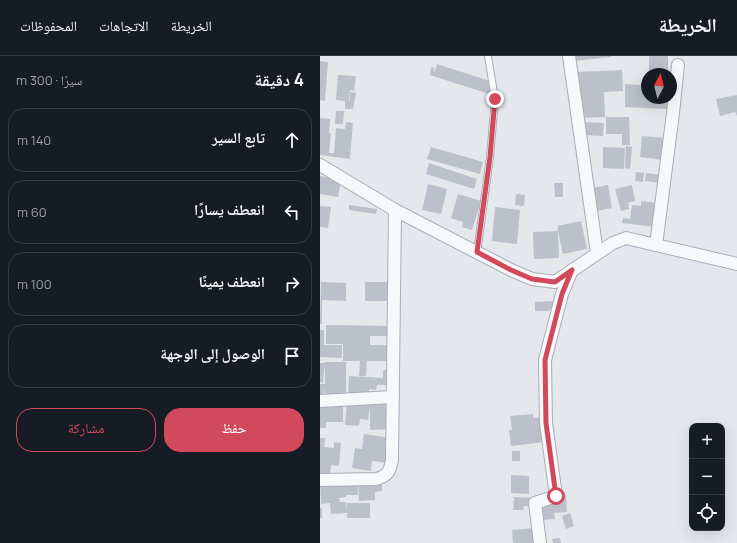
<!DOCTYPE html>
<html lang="ar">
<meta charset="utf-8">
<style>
body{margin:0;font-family:Manrope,"Noto Naskh Arabic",sans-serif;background:#20242c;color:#f1f3f6;direction:rtl}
.controls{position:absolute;right:12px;bottom:12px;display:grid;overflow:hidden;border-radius:8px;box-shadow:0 4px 16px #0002}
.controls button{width:36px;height:36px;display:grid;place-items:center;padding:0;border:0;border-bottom:1px solid #363941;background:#171b24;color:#f1f3f6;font:20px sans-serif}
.compass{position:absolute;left:321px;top:12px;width:36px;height:36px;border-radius:50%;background:#171b24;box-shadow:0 4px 16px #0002;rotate:7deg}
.stop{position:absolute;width:12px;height:12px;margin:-9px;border:3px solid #d1495b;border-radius:50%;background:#fff}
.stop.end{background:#d1495b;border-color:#fff;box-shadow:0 1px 4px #0008}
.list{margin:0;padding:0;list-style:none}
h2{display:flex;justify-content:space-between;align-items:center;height:52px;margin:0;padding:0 16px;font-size:17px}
h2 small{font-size:13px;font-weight:400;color:#9ea1a6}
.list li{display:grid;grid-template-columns:26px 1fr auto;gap:12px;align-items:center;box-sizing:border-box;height:64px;margin:0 8px 8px;padding:0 8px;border:1px solid #363941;border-radius:16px}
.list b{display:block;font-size:15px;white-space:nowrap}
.list em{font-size:13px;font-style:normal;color:#9ea1a6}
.actions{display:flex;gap:8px;padding:12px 16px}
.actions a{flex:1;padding:9px 0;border:1px solid #d1495b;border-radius:16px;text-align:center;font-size:14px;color:#d1495b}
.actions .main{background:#d1495b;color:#fff}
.icon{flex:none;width:22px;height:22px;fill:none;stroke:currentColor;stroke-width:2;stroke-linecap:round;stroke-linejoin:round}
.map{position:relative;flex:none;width:417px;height:487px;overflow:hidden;direction:ltr}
header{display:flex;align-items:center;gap:24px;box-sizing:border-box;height:56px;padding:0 20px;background:#171b24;border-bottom:1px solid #363941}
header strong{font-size:19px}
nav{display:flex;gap:22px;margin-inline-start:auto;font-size:14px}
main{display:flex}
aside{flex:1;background:#171b24}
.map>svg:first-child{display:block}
.building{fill:#bbc0ca}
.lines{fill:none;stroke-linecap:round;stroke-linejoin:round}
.service-casing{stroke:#a9aeb7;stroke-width:8}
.minor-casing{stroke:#a9aeb7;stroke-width:14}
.service{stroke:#f7f8fa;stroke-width:6}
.minor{stroke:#f7f8fa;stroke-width:12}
.route{stroke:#d1495b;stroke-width:5}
</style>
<header>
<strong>الخريطة</strong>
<nav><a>الخريطة</a><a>الاتجاهات</a><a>المحفوظات</a></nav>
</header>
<main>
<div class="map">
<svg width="417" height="487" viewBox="0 0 417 487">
<rect width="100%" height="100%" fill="#e4e7ec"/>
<!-- building -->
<g class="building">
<polygon points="253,0 291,0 291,1 254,5"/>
<rect x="329" y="0" width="19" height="18"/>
<polygon points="0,5 8,6 5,45 0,44"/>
<polygon points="117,8 173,26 169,38 110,19 111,11 114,12 114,18"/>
<polygon points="302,14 303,35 284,36 285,61 259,62 256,16"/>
<polygon points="18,19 36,20 34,35 30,34 29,44 30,45 30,36 36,37 33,53 25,53 25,45 16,44"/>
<polygon points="322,26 327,26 327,42 348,42 348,53 305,51 305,28 322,29"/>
<polygon points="417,39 417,60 415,56 400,60 396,43"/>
<polygon points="16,55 24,55 23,68 15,68"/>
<polygon points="286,61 309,61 310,89 302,89 302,78 286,78"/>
<polygon points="0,62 10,63 9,77 11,77 9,97 14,97 16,72 25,73 26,66 33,67 30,103 0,99"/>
<polygon points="264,66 284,67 283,80 263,79"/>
<polygon points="322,80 345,82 343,104 320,101"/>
<polygon points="306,90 312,91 310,113 305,112"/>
<polygon points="111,91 163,106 160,118 107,103"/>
<polygon points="283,91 305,92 304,113 283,112"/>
<polygon points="109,107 157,123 154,133 106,118"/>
<polygon points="316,116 324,117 323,126 315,125"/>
<polygon points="326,117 342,119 341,127 325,125"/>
<polygon points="0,120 21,124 18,141 0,138"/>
<polygon points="234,127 243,127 243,141 235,141"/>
<polygon points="108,128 127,133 121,158 102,154"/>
<polygon points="288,129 292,152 277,155 272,132"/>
<polygon points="312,129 315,145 303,148 308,147 309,153 301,155 295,133"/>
<polygon points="138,138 161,145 152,174 142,171 143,166 131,162"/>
<polygon points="196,138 205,139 204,150 195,149"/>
<polygon points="321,145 338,147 335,171 302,167 303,162 310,163 312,149 321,150"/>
<polygon points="29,149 57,153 56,158 29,154"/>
<polygon points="0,150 11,151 8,172 0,171"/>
<polygon points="175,151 200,154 197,188 172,185"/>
<polygon points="261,165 267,193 243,198 237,170"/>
<polygon points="238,175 239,202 214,203 213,176"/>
<polygon points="1,226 26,227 26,245 2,244 2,268 0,268"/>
<rect x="45" y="226" width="24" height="19"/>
<polygon points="235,245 235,253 229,253 230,255 215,255 215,246"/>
<polygon points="6,269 71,270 71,280 50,280 50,289 72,289 72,305 47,305 46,320 39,320 40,305 23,305 23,288 6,288"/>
<polygon points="0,274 4,274 4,289 22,289 22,302 0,301"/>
<polygon points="5,306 26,306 26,340 5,340 5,331 4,339 0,339 0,328 5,328"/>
<polygon points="0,307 5,307 3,327 0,326"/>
<polygon points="63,314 70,314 69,329 57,329 56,334 49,333 49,342 28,341 29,320 63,322"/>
<polygon points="27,345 50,348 71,348 71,373 50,374 50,351 48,364 40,363 39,370 25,369"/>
<polygon points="0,349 23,349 23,366 6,366 6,372 0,372"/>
<polygon points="213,358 213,362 222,361 225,386 191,390 189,374 192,374 190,360"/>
<polygon points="44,378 71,382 67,407 52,405 51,415 32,412 35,392 42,393"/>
<polygon points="0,382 5,382 4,391 14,392 14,386 21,387 19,410 11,409 10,419 0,419"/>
<rect x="192" y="395" width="8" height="10"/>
<polygon points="191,419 209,420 209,438 191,437"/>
<polygon points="37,422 38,439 26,439 26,441 19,442 20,446 26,446 27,457 11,458 10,447 1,448 0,424"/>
<polygon points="62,423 62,435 55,436 55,444 39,445 38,424"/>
<polygon points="246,439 247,456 234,457 235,463 223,464 221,441"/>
<polygon points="194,441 213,442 213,450 204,450 203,454 193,454"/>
<rect x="27" y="447" width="23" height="15"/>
<rect x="0" y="452" width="2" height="10"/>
<polygon points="250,457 254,470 246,473 242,460"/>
<polygon points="215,472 216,487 193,487 192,474"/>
<polygon points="240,482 241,487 233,487 232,483"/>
</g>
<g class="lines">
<!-- service casing -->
<g class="service-casing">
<polyline id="service" points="157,197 170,101 175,43 168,0"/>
</g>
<!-- minor casing -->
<g class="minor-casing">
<g id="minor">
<polyline points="249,0 277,197"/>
<polyline points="0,109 75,154 191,214 212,223 235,226 293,187 306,182 417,208"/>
<polyline points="336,189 353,57 358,9"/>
<polyline points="0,345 73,341"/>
<path d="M0,424l56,-1c12,-3 14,-8 16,-19l3,-250"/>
<polyline points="220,487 215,447 236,440 226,367 225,304 242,238 252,214"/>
</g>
</g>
<!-- service -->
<use href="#service" class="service"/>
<!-- minor -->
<use href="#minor" class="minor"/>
</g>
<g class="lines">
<!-- route -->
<polyline class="route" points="175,43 170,101 157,196 191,214 212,223 235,226 252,214 242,238 225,304 226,367 236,440"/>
</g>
</svg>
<div class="controls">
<button>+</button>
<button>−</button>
<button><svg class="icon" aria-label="locate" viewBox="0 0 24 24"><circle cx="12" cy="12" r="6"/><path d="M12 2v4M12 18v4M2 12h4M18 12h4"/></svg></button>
</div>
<svg class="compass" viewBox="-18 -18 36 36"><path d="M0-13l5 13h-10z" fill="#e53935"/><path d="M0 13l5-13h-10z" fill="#9ea1a6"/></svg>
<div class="stop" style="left:236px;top:440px"></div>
<div class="stop end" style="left:175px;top:43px"></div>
</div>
<aside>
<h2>4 دقيقة<small>سيرًا · 300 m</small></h2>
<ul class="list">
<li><svg class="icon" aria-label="ahead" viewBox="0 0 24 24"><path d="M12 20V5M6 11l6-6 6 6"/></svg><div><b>تابع السير</b></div><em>140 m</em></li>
<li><svg class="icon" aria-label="left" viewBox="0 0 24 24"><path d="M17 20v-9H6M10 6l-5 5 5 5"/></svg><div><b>انعطف يسارًا</b></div><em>60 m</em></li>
<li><svg class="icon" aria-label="right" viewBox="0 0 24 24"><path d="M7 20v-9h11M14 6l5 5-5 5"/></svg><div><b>انعطف يمينًا</b></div><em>100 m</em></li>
<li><svg class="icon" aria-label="arrive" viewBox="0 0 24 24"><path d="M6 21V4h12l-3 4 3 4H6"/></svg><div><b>الوصول إلى الوجهة</b></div></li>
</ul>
<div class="actions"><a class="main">حفظ</a><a>مشاركة</a></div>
</aside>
</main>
